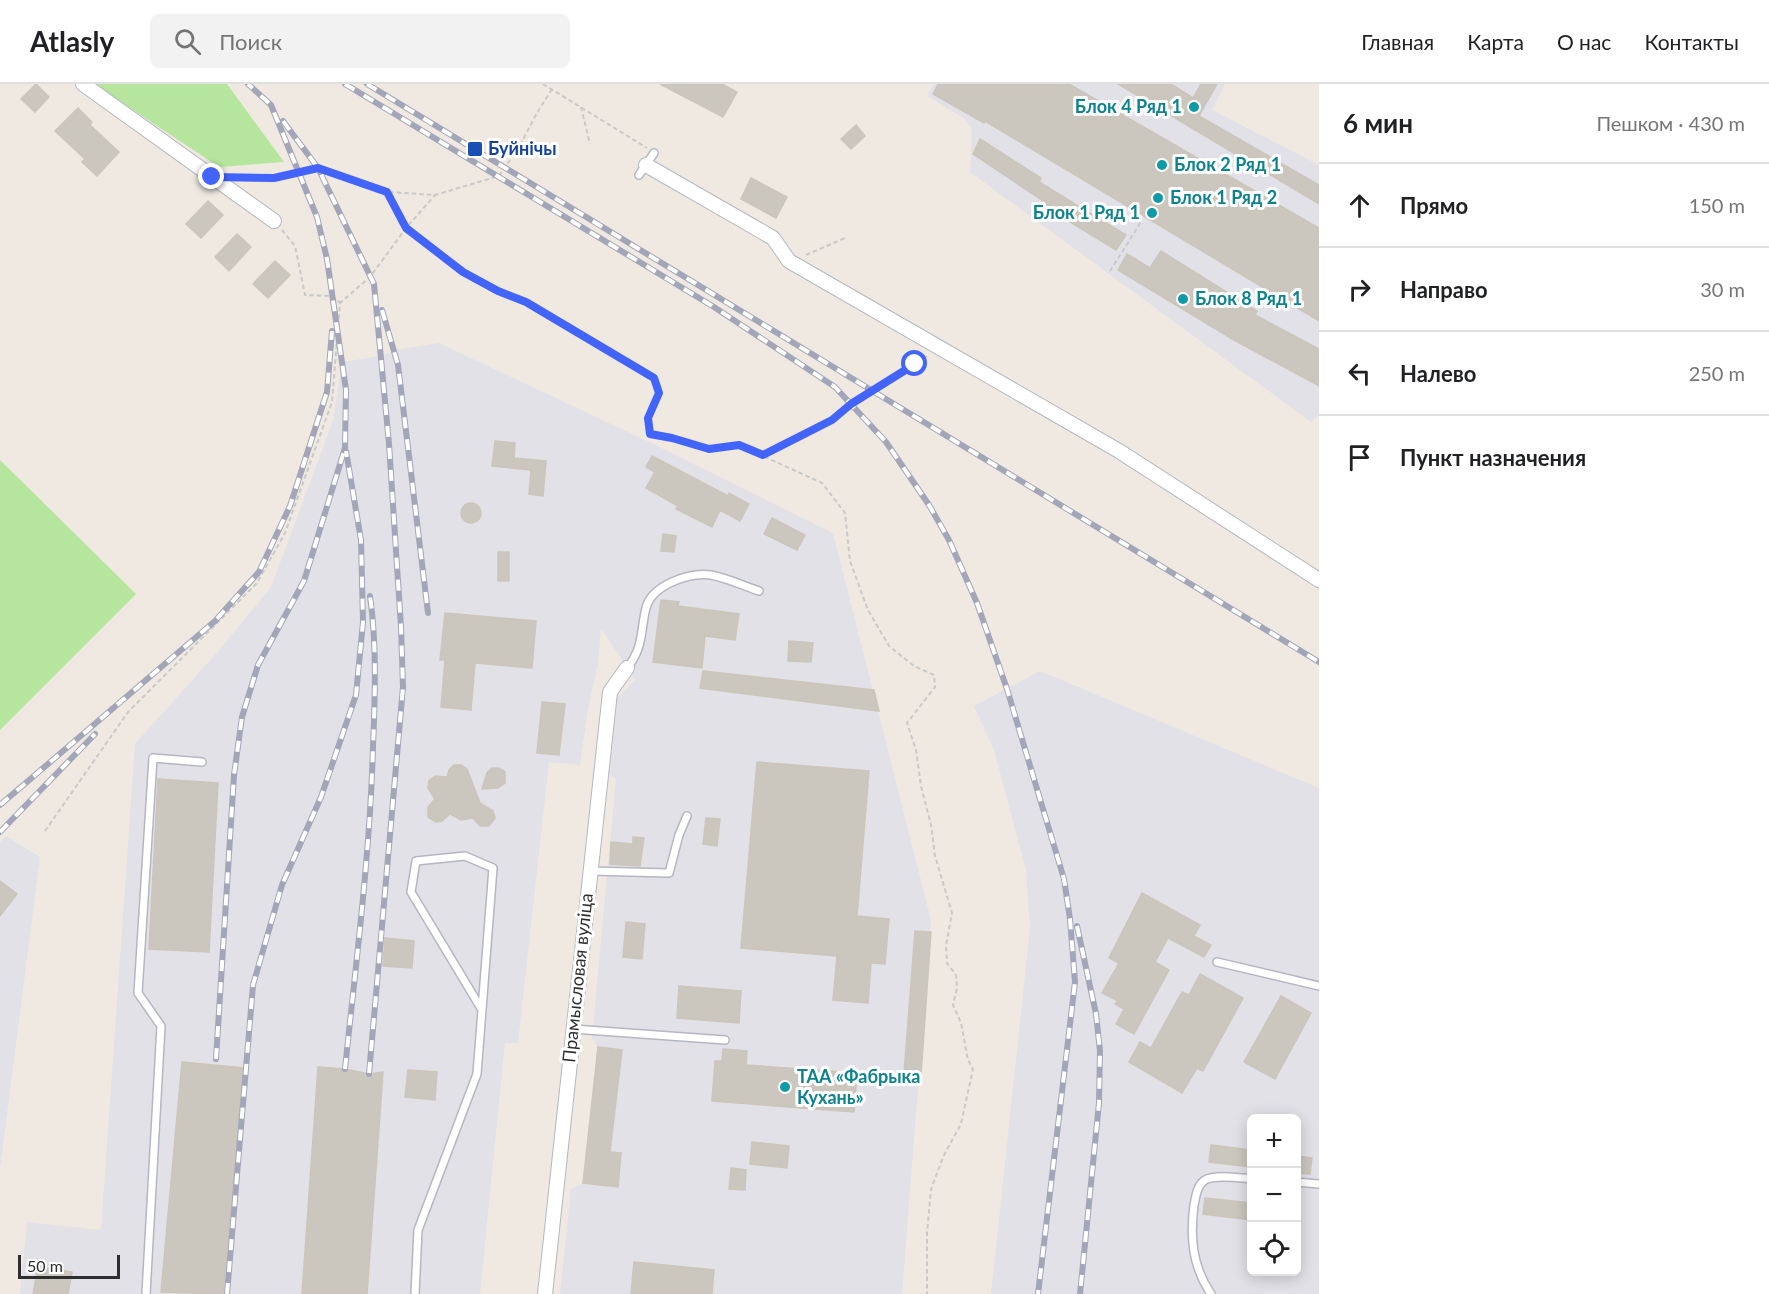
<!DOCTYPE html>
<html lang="ru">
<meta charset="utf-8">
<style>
body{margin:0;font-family:Lato,sans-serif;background:#f2f2f2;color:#202124}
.controls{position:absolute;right:18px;bottom:18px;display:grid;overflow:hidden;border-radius:9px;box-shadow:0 3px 15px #0003}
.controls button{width:54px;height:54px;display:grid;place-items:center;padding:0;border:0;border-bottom:2px solid #e0e0e0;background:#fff;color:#202124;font:30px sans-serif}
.scale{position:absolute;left:18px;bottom:15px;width:102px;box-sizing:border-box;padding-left:6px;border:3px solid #2e2e2e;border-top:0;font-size:16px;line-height:21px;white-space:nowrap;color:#2e2e2e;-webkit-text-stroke:4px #fff;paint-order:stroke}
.stop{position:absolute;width:18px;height:18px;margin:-14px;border:4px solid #4264fb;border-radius:50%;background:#fff}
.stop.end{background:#4264fb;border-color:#fff;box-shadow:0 2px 6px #0008}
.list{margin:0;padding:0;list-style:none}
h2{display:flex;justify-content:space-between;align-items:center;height:78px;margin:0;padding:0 24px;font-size:26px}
h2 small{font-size:20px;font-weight:400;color:#757577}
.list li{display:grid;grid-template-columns:39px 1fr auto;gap:18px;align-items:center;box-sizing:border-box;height:84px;padding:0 24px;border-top:2px solid #e0e0e0}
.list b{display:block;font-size:22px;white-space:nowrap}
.list em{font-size:20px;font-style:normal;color:#757577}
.icon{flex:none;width:33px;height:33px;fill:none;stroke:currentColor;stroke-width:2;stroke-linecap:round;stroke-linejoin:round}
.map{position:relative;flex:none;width:1319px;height:1210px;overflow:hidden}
header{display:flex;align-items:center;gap:36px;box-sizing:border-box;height:84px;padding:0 30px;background:#fff;border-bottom:2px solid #e0e0e0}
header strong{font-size:28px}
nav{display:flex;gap:33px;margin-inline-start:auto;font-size:21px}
.search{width:420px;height:54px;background:#f2f2f2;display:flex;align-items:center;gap:15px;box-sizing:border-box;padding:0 21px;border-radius:9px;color:#757577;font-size:22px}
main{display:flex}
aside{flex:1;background:#fff}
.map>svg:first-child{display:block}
.industrial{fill:#e3e1e8;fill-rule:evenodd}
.green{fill:#b6e59e}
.building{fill:#cbc7bf;stroke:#cbc5ba;stroke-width:1.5}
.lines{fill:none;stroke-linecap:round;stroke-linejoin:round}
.lane-casing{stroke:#b4b7c1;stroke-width:10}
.street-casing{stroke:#b4b7c1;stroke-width:16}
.path{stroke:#c9c9c9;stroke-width:2;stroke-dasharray:4.5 3;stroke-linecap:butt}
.lane{stroke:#fff;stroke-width:7}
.street{stroke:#fff;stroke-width:14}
.rail-casing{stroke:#a3a6b8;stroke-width:6}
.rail{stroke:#fff;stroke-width:4;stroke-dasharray:11;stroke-linecap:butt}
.route{stroke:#4264fb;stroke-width:8}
.culture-dot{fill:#0f9aa8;stroke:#fff;stroke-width:2}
.transit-dot{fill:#1a4fb4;stroke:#fff;stroke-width:2}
.labels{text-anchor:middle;stroke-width:6;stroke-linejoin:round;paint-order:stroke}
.culture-label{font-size:18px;font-weight:bold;fill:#0d838f;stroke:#fff;text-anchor:start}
.transit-label{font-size:18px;font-weight:bold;fill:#164399;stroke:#fff;text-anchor:start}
.street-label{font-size:18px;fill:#2e2e2e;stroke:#fff}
</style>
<header>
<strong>Atlasly</strong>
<div class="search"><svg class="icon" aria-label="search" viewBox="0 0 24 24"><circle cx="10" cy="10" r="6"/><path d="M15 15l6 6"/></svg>Поиск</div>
<nav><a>Главная</a><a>Карта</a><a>О нас</a><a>Контакты</a></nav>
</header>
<main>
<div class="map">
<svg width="1319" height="1210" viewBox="0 0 1319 1210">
<rect width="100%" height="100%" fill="#efe9e1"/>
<!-- industrial -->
<g class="industrial">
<polygon points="933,0 1225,0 1212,26 1319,81 1319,331 1311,338 970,88 972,45 965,35 927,12"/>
<polygon points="439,259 643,355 833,449 931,836 902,1210 560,1210 571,1105 583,1099 598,963 592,954 616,695 609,690 616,615 635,596 601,544 598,580 588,625 580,681 549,678 518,959 505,959 480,1210 20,1210 27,1138 101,1146 135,660 220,565 271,503 333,337 342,278 381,272 394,266"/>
<path d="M1040,587l279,117v506h-328l39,-366 -4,-58 -32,-120 -20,-44zM1252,1034h44v154h-44z"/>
<polygon points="6,752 40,773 0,1085 0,758"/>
</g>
<!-- green -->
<g class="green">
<polygon points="94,0 227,0 284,78 219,83"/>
<polygon points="0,376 136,510 0,646"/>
</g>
<!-- building -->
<g class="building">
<polygon points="36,0 49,13 35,28 21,15"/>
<polygon points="660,0 722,0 737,8 723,33"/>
<polygon points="938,0 1069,0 1319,144 1319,237 985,37 984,39 933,10"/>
<polygon points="1118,0 1171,0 1193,14 1201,0 1217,0 1199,32 1319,101 1319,120"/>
<polygon points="78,24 92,38 90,41 119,68 97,92 82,78 85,75 55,47"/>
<polygon points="856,41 865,52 851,65 841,55"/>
<polygon points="980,55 1041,94 1039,98 1126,151 1116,166 1044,122 1046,119 973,70"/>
<polygon points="751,94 787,113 776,134 741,115"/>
<polygon points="208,117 223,131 201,154 186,140"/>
<polygon points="237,150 251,163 229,187 215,173"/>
<polygon points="1161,167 1257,227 1255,231 1319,265 1319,302 1234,256 1118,186 1127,170 1150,184"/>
<polygon points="275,177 290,191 268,214 253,200"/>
<polygon points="495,357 515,359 514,374 546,377 543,412 529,410 531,386 492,382"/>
<polygon points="652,372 728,412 729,409 749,420 740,437 720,426 712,443 676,425 678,422 646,404 655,388 646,383"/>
<circle cx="471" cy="429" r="10"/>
<polygon points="772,434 805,451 797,466 764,450"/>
<polygon points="663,450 676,452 674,468 661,467"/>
<rect x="498" y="468" width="11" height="29"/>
<polygon points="661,516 679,518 678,522 739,530 735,556 705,552 702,584 653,578"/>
<polygon points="445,529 536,537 532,584 475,579 471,626 441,623 445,576 440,576"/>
<polygon points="789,557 813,559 811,578 788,577"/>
<polygon points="703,587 874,606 879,627 700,604"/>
<polygon points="542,618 565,620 559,671 537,669"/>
<polygon points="757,678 869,687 857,832 889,835 885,880 871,879 868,919 833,916 837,872 741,864"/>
<polygon points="454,681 461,681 467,685 480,719 493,727 495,734 489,742 480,742 473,734 461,736 450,730 442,737 436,738 428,733 428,723 435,715 428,704 429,697 435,692 447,693 449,686"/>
<polygon points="492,684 499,684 505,688 505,699 498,704 482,705 487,689"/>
<polygon points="158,695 218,699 209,868 149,865"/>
<polygon points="706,734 720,735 717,762 703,760"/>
<polygon points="633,753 644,754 640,782 610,780 611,758 633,760"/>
<polygon points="0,797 17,810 0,832"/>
<polygon points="1142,809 1200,841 1194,852 1211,861 1204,873 1168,854 1155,878 1169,886 1134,950 1116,940 1124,925 1115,920 1118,917 1102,909 1119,879 1109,874"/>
<polygon points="626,838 645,840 642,875 623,873"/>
<polygon points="915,847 931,848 921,991 904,990"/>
<polygon points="385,854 414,857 412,884 383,882"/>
<polygon points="1200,890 1243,914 1203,987 1197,984 1182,1009 1129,978 1140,958 1151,964 1182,908 1189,911"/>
<polygon points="679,902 741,907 739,939 677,934"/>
<polygon points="1281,912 1311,929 1275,995 1244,978"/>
<polygon points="598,963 622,966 610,1068 621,1069 618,1103 583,1099"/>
<polygon points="723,965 747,967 746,981 857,989 854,1028 712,1017 715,977 722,977"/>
<polygon points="182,978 244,984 223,1210 161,1208"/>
<polygon points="318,983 345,985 369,990 383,988 367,1210 302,1210"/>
<polygon points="408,986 437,988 435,1016 405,1013"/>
<polygon points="752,1058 789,1062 787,1084 750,1080"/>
<polygon points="1211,1061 1251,1066 1251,1083 1209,1078"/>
<polygon points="1296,1072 1312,1074 1310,1090 1296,1089"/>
<polygon points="731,1084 746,1086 745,1106 729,1105"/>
<polygon points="1205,1114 1251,1119 1251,1136 1203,1130"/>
<polygon points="634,1178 714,1186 712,1210 631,1210"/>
<polygon points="38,1182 72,1188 68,1210 33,1210"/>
</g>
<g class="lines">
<!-- lane casing -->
<g class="lane-casing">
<g id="lane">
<polyline points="639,91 654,69"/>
<path d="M627,584c17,-21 13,-36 19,-60 6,-23 43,-36 65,-33 16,3 33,11 48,16"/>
<polyline points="590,787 669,789 679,751 687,732"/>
<polyline points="1217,878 1319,902"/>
<polyline points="573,945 725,956"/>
<polyline points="1296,1098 1319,1100"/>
<polyline points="146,1210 161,942 138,909 153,674 202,678"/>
<polyline points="415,1210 418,1146 477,990 493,784 465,772 416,777 411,808 482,926"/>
<path d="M1211,1210c-19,-28 -21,-57 -17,-89 2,-9 3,-20 11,-25 10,-6 35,-2 47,-1"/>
</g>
</g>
<!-- street casing -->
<g class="street-casing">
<g id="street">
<polyline points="83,0 274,137"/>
<polyline points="646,81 773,154 789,177 1119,367 1319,496"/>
<polyline points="545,1210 610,608 627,584"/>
</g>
</g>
<!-- path -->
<g class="path">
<polyline points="543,0 647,64"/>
<polyline points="581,23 590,60"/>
<polyline points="237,93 275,94 318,84 387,108 435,111 499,92 518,65 537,29 552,5"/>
<polyline points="387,108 406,144 463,188 498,207 526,218 654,294 659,309 648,334 650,350 672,354 709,365 739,361 822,399 845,429 850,477 868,526 889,562 914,582 934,591 935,603 907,639 916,666 921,702 931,741 935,772 952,829 946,861 947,879 956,891 957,904 953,921 961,939 968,976 973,985 961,1040 944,1071 931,1105 927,1149 927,1210"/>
<polyline points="282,146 295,162 305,211 332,212 340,219"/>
<polyline points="806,171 845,154"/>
<polyline points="1110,187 1141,138"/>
<polyline points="763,371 832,336 851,320 927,272"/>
<polyline points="45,747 128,628 257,499 285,449 332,318 340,219 370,193 406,144 435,111"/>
</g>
<!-- lane -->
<use href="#lane" class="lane"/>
<!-- street -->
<use href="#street" class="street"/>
<!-- rail casing -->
<g class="rail-casing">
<g id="rail">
<polyline points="345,0 714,223 835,303 886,358 929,421 949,456 977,519 1007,605 1064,795 1070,835 1075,898 1038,1210"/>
<polyline points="367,0 1319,578"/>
<polyline points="283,37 318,84 374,200 389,360 401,543 403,603 369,990"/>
<polyline points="382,226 398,281 428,529"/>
<polyline points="0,721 215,537 259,488 290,422 327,308 332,247"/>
<polyline points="0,748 95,650"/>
<polyline points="1077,842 1096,930 1100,967 1099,1019 1080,1210"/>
<polyline points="216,975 234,691 242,633 258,581 304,497 345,364 346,306 327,175 317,133 271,21 248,0"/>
<path d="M345,985c11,-107 25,-214 28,-322 2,-50 4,-102 -3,-151"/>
<polyline points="227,1210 253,901 282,801 321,713 356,611 363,538 361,456 346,367"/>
</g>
</g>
<!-- rail -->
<use href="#rail" class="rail"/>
</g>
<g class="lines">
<!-- route -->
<polyline class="route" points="212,93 274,94 318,84 387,108 406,144 463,188 498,207 526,218 654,294 659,309 648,334 650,350 672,354 709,365 739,361 763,371 832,336 851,320 915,280"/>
</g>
<!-- markers -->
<g class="culture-dot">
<circle cx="1194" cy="23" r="6"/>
<circle cx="1162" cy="81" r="6"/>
<circle cx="1158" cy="114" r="6"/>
<circle cx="1152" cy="129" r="6"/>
<circle cx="1183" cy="215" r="6"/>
<circle cx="785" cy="1003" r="6"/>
</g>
<rect class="transit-dot" x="467" y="57" width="16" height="16" rx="3"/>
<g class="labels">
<!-- culture labels -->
<g class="culture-label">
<text x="1182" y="29" text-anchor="end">Блок 4 Ряд 1</text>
<text x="1174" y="87">Блок 2 Ряд 1</text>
<text x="1170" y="120">Блок 1 Ряд 2</text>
<text x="1140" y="135" text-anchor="end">Блок 1 Ряд 1</text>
<text x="1195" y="221">Блок 8 Ряд 1</text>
<text x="797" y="999">ТАА «Фабрыка<tspan x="797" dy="21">Кухань»</tspan></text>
</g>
<!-- transit labels -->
<g class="transit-label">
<text x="488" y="71">Буйнічы</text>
</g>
<!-- street labels -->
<g class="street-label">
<text transform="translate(578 894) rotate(-84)" y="6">Прамысловая вуліца</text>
</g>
</g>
</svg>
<div class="controls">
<button>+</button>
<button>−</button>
<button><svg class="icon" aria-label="locate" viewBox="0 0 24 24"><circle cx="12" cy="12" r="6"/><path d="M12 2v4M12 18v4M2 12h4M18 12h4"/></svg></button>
</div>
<div class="scale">50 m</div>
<div class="stop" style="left:915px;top:280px"></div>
<div class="stop end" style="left:212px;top:93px"></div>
</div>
<aside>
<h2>6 мин<small>Пешком · 430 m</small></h2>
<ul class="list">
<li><svg class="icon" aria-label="ahead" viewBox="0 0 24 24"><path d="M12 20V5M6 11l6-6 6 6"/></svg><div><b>Прямо</b></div><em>150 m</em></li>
<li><svg class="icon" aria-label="right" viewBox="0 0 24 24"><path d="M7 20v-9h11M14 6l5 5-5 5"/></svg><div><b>Направо</b></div><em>30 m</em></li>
<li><svg class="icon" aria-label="left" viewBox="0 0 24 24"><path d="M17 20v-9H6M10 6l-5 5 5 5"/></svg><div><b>Налево</b></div><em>250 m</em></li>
<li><svg class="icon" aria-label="arrive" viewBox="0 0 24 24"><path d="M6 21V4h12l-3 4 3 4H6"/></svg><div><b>Пункт назначения</b></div></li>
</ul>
</aside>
</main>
